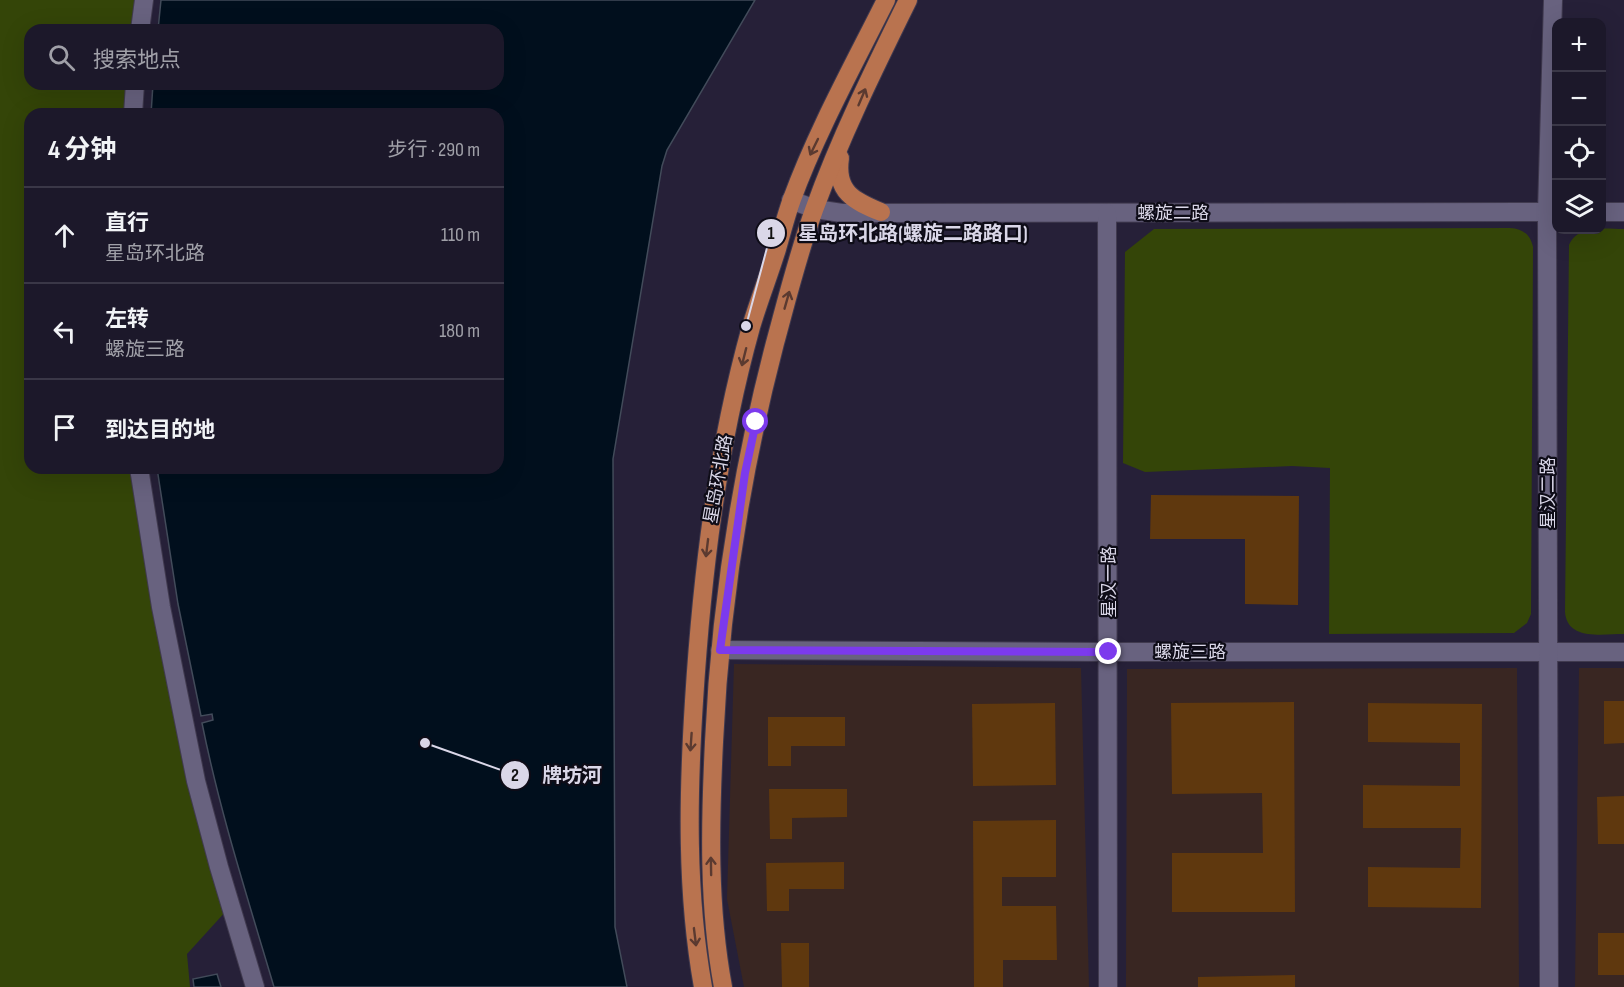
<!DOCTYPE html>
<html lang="zh">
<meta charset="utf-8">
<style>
body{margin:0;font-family:"Sofia Sans Condensed","Noto Sans SC",sans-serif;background:#292536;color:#f1f3f6}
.controls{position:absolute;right:18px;top:18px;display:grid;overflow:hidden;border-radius:12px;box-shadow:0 6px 24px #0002}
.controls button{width:54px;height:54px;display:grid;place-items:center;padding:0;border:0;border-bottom:2px solid #3a3747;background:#1c182a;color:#f1f3f6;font:30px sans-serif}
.stop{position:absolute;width:18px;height:18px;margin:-14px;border:4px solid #7c3aed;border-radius:50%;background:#fff}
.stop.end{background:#7c3aed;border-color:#fff;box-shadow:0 2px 6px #0008}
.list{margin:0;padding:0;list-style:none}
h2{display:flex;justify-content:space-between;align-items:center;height:78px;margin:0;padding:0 24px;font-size:26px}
h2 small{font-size:20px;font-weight:400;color:#a0a0a8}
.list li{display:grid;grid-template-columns:39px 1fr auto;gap:18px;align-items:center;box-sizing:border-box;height:96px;padding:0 24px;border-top:2px solid #3a3747}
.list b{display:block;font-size:22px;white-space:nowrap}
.list p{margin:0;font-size:20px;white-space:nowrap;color:#a0a0a8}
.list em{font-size:20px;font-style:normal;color:#a0a0a8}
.icon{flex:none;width:33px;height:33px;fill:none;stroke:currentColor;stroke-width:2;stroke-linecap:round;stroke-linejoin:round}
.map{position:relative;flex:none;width:1624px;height:987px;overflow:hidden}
.search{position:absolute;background:#1c182a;box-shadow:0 6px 24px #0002;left:24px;top:24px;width:480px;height:66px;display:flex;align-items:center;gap:15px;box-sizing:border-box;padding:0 21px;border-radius:18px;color:#a0a0a8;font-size:22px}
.panel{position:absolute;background:#1c182a;box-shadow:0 6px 24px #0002;left:24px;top:108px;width:480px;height:366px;border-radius:18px}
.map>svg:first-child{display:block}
.commercial{fill:#392622}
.green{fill:#344508}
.water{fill:#010f1d;stroke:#424b5a;stroke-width:1.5}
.building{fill:#5f380e}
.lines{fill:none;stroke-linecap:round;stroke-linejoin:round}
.minor-casing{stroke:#403a4f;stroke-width:20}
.major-casing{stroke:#403a4f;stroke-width:20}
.minor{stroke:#68627f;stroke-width:18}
.major{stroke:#b9734f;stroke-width:18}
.oneway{stroke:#5b3a30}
.route{stroke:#7c3aed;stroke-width:8}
.labels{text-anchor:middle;stroke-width:4.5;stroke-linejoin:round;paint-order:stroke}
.street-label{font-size:18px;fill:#dad7e8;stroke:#0e0c17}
.leader{fill:none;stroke:#dad7e8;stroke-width:2}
.callout-dot{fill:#dad7e8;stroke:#0e0c17;stroke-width:2}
.mark-label{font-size:18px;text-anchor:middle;font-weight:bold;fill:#111}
.callout-label{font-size:20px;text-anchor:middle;font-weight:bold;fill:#dad7e8;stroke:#0e0c17;stroke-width:4.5;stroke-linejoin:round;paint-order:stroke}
</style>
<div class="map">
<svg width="1624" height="987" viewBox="0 0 1624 987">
<rect width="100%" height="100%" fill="#262038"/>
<!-- commercial -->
<g class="commercial">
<polygon points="734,664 1081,668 1089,987 744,987 727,899"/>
<polygon points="1517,668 1519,987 1126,987 1127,669"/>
<polygon points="1579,668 1624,668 1624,987 1575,987"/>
</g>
<!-- green -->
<g class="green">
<polygon points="0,0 138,0 135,30 30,30 30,84 130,84 128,114 30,114 30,468 133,468 227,910 187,954 190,987 0,987"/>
<path d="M1510,228c13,1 20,6 23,19l-2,367 -4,9 -13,10 -185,1 1,-166 -38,-2 -147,6 -22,-9 2,-211 29,-23z"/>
<path d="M1624,229v405c-21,0 -57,7 -59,-22l4,-367c9,-21 36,-16 55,-16z"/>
</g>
<!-- water -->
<g class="water">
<path d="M161,0h594l-88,150 -5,16 -49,293 2,468 12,60h-353c-26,-88 -54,-174 -72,-264l11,-3 -1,-6 -11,2 -23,-112 -21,-136h341v-354h-347l2,-30h345v-54h-340z"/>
<polygon points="217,974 221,987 194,987 193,979"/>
</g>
<!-- building -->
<g class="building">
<polygon points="1151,495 1299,496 1298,605 1245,604 1245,539 1150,539"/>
<polygon points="1604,701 1624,701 1624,743 1604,744"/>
<polygon points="1294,702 1295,912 1172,912 1172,853 1263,853 1262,793 1172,794 1171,703"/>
<polygon points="1055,703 1056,785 973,786 972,704"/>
<polygon points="1368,703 1482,704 1481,908 1368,907 1368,867 1460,868 1461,828 1363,828 1363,785 1460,786 1460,743 1368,742"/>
<polygon points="768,717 845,717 845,746 791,746 791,766 768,766"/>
<polygon points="769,789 847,789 847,817 792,818 792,839 770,839"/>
<polygon points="1624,796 1624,844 1598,844 1597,797"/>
<polygon points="1056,820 1056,877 1002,877 1002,906 1056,906 1057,960 1003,960 1003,987 974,987 973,821"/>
<polygon points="844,862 844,889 789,889 789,911 767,911 766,863"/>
<rect x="1598" y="933" width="26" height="42"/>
<polygon points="781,943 809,943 809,987 782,987"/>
<polygon points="1295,975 1295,987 1198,987 1198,977"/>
</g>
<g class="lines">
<!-- minor casing -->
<g class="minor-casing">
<g id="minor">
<polyline points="140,30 144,0"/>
<polyline points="133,114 135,84"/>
<polyline points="791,200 815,209 842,213 1556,212"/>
<polyline points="1602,212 1624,212"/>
<polyline points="1107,213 1108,987"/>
<polyline points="139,468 161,607 196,781 219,867 255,987"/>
<polyline points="720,650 1109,652 1624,652"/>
<polyline points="1549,987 1547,212 1553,0"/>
</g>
</g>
<!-- major casing -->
<g class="major-casing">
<g id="major">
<path d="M840,158c-5,34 14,43 41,54"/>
<path d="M703,987c-17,-95 -15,-191 -9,-286 8,-127 23,-252 57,-374 8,-27 18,-52 26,-78 5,-17 9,-34 15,-50 24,-66 62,-135 94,-199"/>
<path d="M723,987c-15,-81 -13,-163 -9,-245 6,-134 27,-269 61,-399 12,-44 23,-89 39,-133 26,-72 60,-141 94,-210"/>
</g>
</g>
<!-- minor -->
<use href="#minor" class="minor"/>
<!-- major -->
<use href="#major" class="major"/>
</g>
<!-- one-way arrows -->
<defs><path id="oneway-shaft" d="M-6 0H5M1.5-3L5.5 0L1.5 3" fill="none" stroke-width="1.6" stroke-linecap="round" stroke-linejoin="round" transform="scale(1.5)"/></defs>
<g class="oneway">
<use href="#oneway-shaft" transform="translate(862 97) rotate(-67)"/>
<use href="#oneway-shaft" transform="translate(814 147) rotate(116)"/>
<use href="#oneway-shaft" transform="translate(787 300) rotate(-74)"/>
<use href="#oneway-shaft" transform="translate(744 357) rotate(104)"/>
<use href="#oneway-shaft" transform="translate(707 548) rotate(97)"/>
<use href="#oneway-shaft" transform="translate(691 742) rotate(94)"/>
<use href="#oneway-shaft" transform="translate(711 866) rotate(-91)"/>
<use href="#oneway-shaft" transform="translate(695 937) rotate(83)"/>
</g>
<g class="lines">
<!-- route -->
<polyline class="route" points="756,422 745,473 720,650 1109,652"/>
</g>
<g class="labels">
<!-- street labels -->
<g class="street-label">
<text x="1173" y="219">螺旋二路</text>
<text transform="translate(718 479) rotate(-80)" y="6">星岛环北路</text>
<text transform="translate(1548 493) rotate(-90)" y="6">星汉二路</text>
<text transform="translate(1109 582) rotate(-90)" y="6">星汉一路</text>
<text x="1190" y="658">螺旋三路</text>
</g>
</g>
<!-- callouts -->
<path class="leader" d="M746 326L771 233M425 743L515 775"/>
<g class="callout-dot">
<circle cx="746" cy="326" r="6"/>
<circle cx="425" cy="743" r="6"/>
<circle cx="771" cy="233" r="15"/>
<circle cx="515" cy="775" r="15"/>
</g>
<g class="mark-label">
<text x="771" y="239">1</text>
<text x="515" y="781">2</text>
</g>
<g class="callout-label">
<text x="913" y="240">星岛环北路(螺旋二路路口)</text>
<text x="572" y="782">牌坊河</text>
</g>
</svg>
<div class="controls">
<button>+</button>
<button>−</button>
<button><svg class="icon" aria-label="locate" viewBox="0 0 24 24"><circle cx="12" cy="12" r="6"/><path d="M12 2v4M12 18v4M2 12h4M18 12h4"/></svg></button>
<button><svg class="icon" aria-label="layers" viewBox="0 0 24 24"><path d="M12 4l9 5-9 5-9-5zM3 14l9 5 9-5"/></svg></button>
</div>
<div class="stop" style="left:756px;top:422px"></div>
<div class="stop end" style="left:1109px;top:652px"></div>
<div class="search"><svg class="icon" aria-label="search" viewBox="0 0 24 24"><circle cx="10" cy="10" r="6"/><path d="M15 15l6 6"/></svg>搜索地点</div>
<section class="panel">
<h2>4 分钟<small>步行 · 290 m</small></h2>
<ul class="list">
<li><svg class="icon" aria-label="ahead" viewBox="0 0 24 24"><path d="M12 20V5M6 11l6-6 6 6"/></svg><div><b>直行</b><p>星岛环北路</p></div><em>110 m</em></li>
<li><svg class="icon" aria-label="left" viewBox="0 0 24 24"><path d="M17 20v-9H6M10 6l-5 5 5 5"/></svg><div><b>左转</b><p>螺旋三路</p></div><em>180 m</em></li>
<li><svg class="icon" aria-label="arrive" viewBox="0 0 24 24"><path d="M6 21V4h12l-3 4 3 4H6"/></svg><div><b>到达目的地</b></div></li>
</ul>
</section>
</div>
